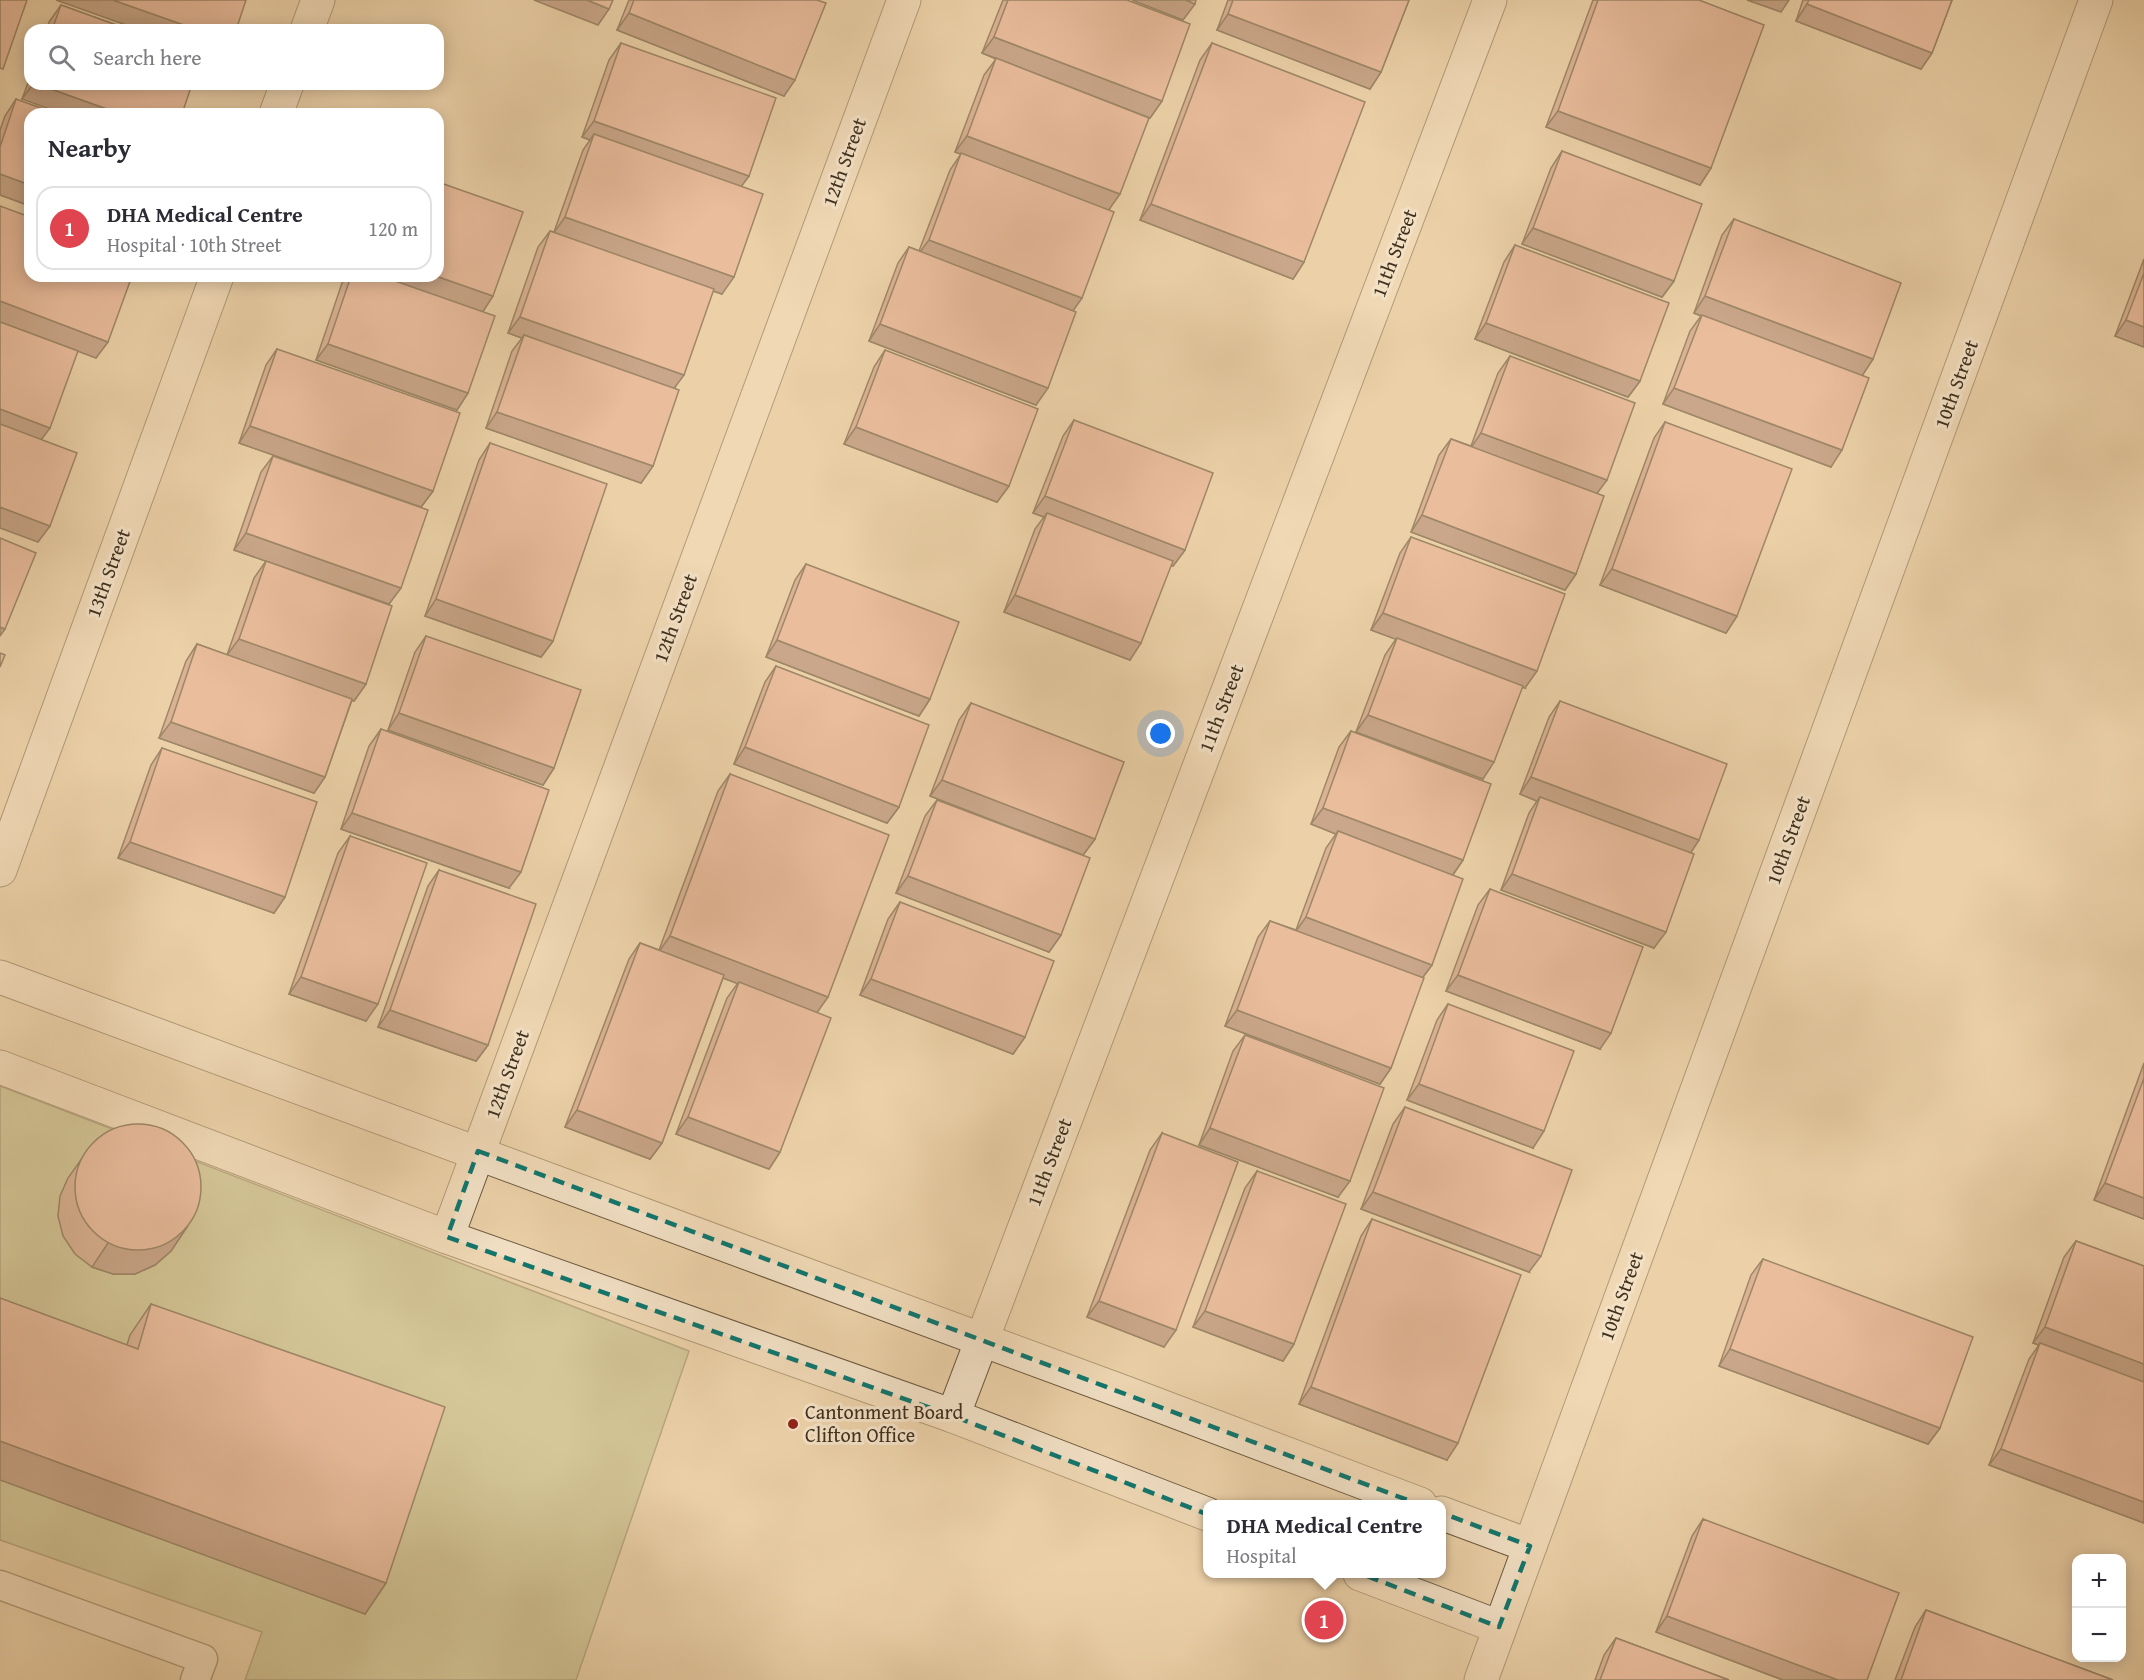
<!DOCTYPE html>
<meta charset="utf-8">
<style>
body{margin:0;font-family:"Gentium Book Plus",serif;background:#f7f7f7;color:#2b2b33}
.controls{position:absolute;right:18px;bottom:18px;display:grid;overflow:hidden;border-radius:12px;box-shadow:0 3px 15px #0003}
.controls button{width:54px;height:54px;display:grid;place-items:center;padding:0;border:0;border-bottom:2px solid #e1e1e2;background:#fff;color:#2b2b33;font:30px sans-serif}
.you{position:absolute;left:1161px;top:734px;width:21px;height:21px;margin:-15px;border:4px solid #fff;border-radius:50%;background:#1a73e8;box-shadow:0 0 0 9px #1a73e833}
.badge{display:grid;place-items:center;width:39px;height:39px;border-radius:50%;background:#0f766e;color:#fff;font-size:20px;font-weight:700}
.pin{position:absolute;translate:-50% -50%;border:3px solid #fff;box-shadow:0 2px 6px #0006}
.popup{position:absolute;left:1203px;top:1500px;width:243px;height:78px;box-sizing:border-box;display:grid;place-content:center;border-radius:12px;background:#fff;filter:drop-shadow(0 2px 4px #0005);font-size:20px;white-space:nowrap;color:#7c7c81}
.popup b{font-size:22px;color:#2b2b33}
.popup::after{content:'';position:absolute;left:50%;top:100%;margin-left:-12px;border:12px solid transparent;border-top-color:#fff}
.list{margin:0;padding:0;list-style:none}
h2{display:flex;justify-content:space-between;align-items:center;height:78px;margin:0;padding:0 24px;font-size:26px}
h2 small{font-size:20px;font-weight:400;color:#7c7c81}
.list li{display:grid;grid-template-columns:39px 1fr auto;gap:18px;align-items:center;box-sizing:border-box;height:84px;margin:0 12px 12px;padding:0 12px;border:2px solid #e1e1e2;border-radius:18px}
.list b{display:block;font-size:22px;white-space:nowrap}
.list p{margin:0;font-size:20px;white-space:nowrap;color:#7c7c81}
.list em{font-size:20px;font-style:normal;color:#7c7c81}
.icon{flex:none;width:33px;height:33px;fill:none;stroke:currentColor;stroke-width:2;stroke-linecap:round;stroke-linejoin:round}
.map{position:relative;flex:none;width:2144px;height:1680px;overflow:hidden}
.search{position:absolute;background:#fff;box-shadow:0 3px 15px #0003;left:24px;top:24px;width:420px;height:66px;display:flex;align-items:center;gap:15px;box-sizing:border-box;padding:0 21px;border-radius:18px;color:#7c7c81;font-size:22px}
.panel{position:absolute;background:#fff;box-shadow:0 3px 15px #0003;left:24px;top:108px;width:420px;height:174px;border-radius:18px}
.map>svg:first-child{display:block}
.green{fill:#b9bb86;stroke:#7c7551;stroke-width:1.5}
.lines{fill:none;stroke-linecap:round;stroke-linejoin:round}
.lane-casing{stroke:#6a583f;stroke-width:31}
.street-casing{stroke:#6a583f;stroke-width:35}
.lane{stroke:#f3e1c6;stroke-width:28}
.street{stroke:#f3e1c6;stroke-width:33}
.wall{fill:#c68e7d;stroke:#3f2f1c;stroke-width:1.5}
.shaded-wall{fill:#a17466;stroke:#3f2f1c;stroke-width:1.5}
.building{fill:#e6a591;stroke:#3f2f1c;stroke-width:1.5}
.marked{fill:none;stroke:#0f766e;stroke-width:4.5;stroke-dasharray:12 8;stroke-linejoin:round}
.poi-dot{fill:#8f2418;stroke:#f3e1c6;stroke-width:2}
.labels{text-anchor:middle;stroke-width:6;stroke-linejoin:round;paint-order:stroke}
.street-label{font-size:20px;fill:#3f2f1c;stroke:#f3e1c6}
.poi-label{font-size:20px;fill:#3f2f1c;stroke:#f3e1c6;text-anchor:start}
</style>
<div class="map">
<svg width="2144" height="1680" viewBox="0 0 2144 1680">
<rect width="100%" height="100%" fill="#ecd1a8"/>
<filter id="stains"><feTurbulence type="fractalNoise" baseFrequency=".00333" numOctaves="4"/><feColorMatrix values="0 0 0 0 .2 0 0 0 0 .09 0 0 0 0 .02 0 0 0 .5 -.17"/></filter>
<radialGradient id="worn" r=".72"><stop offset=".6" stop-color="#630" stop-opacity="0"/><stop offset="1" stop-color="#630" stop-opacity=".3"/></radialGradient>
<!-- green -->
<polygon class="green" points="0,1086 689,1351 576,1680 245,1680 262,1632 0,1540"/>
<g class="lines">
<!-- lane casing -->
<g class="lane-casing">
<polyline id="lane" points="0,1585 203,1659 195,1680"/>
</g>
<!-- street casing -->
<g class="street-casing">
<g id="street">
<polyline points="307,30 318,0"/>
<polyline points="276,114 287,84"/>
<polyline points="0,870 217,276"/>
<path d="M0,977c475,172 948,348 1420,527"/>
<polyline points="0,1067 447,1237 953,1416 1207,1514"/>
<polyline points="447,1237 904,0"/>
<polyline points="953,1416 1490,0"/>
<polyline points="1441,1513 1530,1546"/>
<polyline points="1360,1574 1499,1627"/>
<polyline points="1481,1680 2096,0"/>
</g>
</g>
<!-- lane -->
<use href="#lane" class="lane"/>
<!-- street -->
<use href="#street" class="street"/>
</g>
<!-- wall -->
<g class="wall">
<polygon points="629,0 817,0 784,96 617,30"/>
<polygon points="1003,0 1127,0 1162,101 1150,118 1149,118 1109,210 1073,311 1036,405 869,341 898,263 909,247 919,251 950,170 961,154 955,152 984,75 996,59 982,53"/>
<polygon points="1228,0 1409,0 1381,72 1370,89 1217,30"/>
<polygon points="1593,0 1699,0 1711,168 1700,185 1546,127"/>
<polygon points="1803,0 1952,0 1932,53 1921,69 1796,21"/>
<polygon points="61,5 130,30 47,30 49,22"/>
<polygon points="621,43 749,176 741,186 722,294 713,291 675,388 653,466 641,483 486,428 512,351 522,338 508,333 538,247 550,231 554,232 583,150 590,140 582,137 609,60"/>
<polygon points="1212,43 1304,262 1293,279 1140,220 1200,60"/>
<polygon points="30,78 30,84 192,84 22,99"/>
<polygon points="16,99 30,114 30,206 0,195 0,130 5,116"/>
<polygon points="1562,151 1674,281 1662,297 1522,244 1551,168"/>
<polygon points="1734,219 1873,359 1862,375 1831,467 1663,404 1690,331 1701,316 1694,313 1722,235"/>
<polygon points="1515,245 1640,381 1628,397 1475,339 1504,262"/>
<polygon points="2144,259 2144,347 2115,336"/>
<polygon points="347,276 438,276 493,296 483,311 468,393 457,410 316,360 342,283"/>
<polygon points="277,349 433,491 421,507 239,443 266,365"/>
<polygon points="885,350 1009,486 997,502 844,444 874,367"/>
<polygon points="1510,356 1597,494 1576,574 1565,590 1411,532 1439,455 1451,439 1471,446 1498,373"/>
<polygon points="1074,420 1185,550 1173,566 1171,565 1130,660 1004,612 1035,529 1044,517 1033,513 1063,436"/>
<polygon points="1665,422 1737,616 1726,633 1600,585 1654,438"/>
<polygon points="490,443 553,641 541,657 425,616 479,460"/>
<polygon points="273,456 389,604 234,550 261,472"/>
<polygon points="1411,537 1525,688 1522,687 1483,779 1356,732 1385,655 1396,639 1371,630 1400,553"/>
<polygon points="266,561 366,684 354,701 352,700 325,777 314,793 159,738 186,661 197,644 227,655 254,578"/>
<polygon points="806,564 930,699 919,716 766,657 795,580"/>
<polygon points="426,636 554,768 543,785 388,730 415,652"/>
<polygon points="776,666 899,807 887,823 734,764 765,682"/>
<polygon points="1560,701 1690,853 1654,948 1501,890 1529,813 1537,801 1520,794 1549,717"/>
<polygon points="971,703 1095,839 1083,855 930,796 959,720"/>
<polygon points="381,729 509,888 341,829 369,746"/>
<polygon points="1351,731 1463,860 1453,875 1432,965 1422,978 1391,1068 1380,1084 1225,1026 1258,937 1270,921 1296,930 1326,848 1336,834 1311,824 1339,747"/>
<polygon points="162,748 285,897 274,913 118,858 151,765"/>
<polygon points="730,774 817,1012 780,1152 769,1169 676,1134 727,998 738,983 723,978 662,1143 650,1159 565,1127 629,959 640,943 659,950 718,791"/>
<polygon points="937,800 1061,935 1049,952 896,893 925,816"/>
<polygon points="350,836 366,1021 289,994 338,853"/>
<polygon points="439,870 488,1045 476,1061 378,1027 428,886"/>
<polygon points="1490,889 1600,1049 1446,991 1478,905"/>
<polygon points="900,902 1025,1037 1013,1054 860,995 888,919"/>
<polygon points="1448,1004 1533,1148 1407,1100 1437,1020"/>
<polygon points="1245,1035 1338,1197 1199,1145 1233,1051"/>
<polygon points="2144,1063 2144,1219 2094,1200"/>
<polygon points="1405,1107 1529,1272 1361,1209 1393,1124"/>
<polygon points="1162,1133 1164,1347 1087,1317 1150,1150"/>
<polygon points="85,1154 187,1227 171,1251 155,1265 135,1274 113,1274 92,1267 75,1254 63,1236 58,1216 60,1196 68,1178"/>
<polygon points="1257,1171 1294,1344 1283,1361 1193,1327 1245,1188"/>
<polygon points="1372,1219 1447,1460 1299,1404 1361,1236"/>
<polygon points="2076,1241 2144,1266 2144,1523 1989,1465 2029,1359 2039,1345 2033,1343 2064,1257"/>
<polygon points="1763,1259 1940,1428 1928,1444 1719,1366 1751,1275"/>
<polygon points="151,1304 386,1583 365,1614 127,1345 130,1335"/>
<polygon points="1703,1519 1867,1680 1783,1680 1656,1632 1692,1536"/>
<polygon points="1926,1610 2113,1680 1895,1680 1915,1627"/>
<polygon points="1616,1638 1729,1680 1595,1680 1604,1655"/>
</g>
<!-- shaded-wall -->
<g class="shaded-wall">
<polygon points="56,0 113,0 198,30 140,30"/>
<polygon points="534,0 587,0 609,9 598,25"/>
<polygon points="1132,0 1186,0 1195,4 1183,20"/>
<polygon points="1747,0 1789,0 1781,12"/>
<polygon points="1807,4 1932,53 1921,69 1796,21"/>
<polygon points="629,13 795,80 784,96 617,30"/>
<polygon points="1228,14 1381,72 1370,89 1217,30"/>
<polygon points="994,37 1162,101 1150,118 982,53"/>
<polygon points="33,84 37,84 121,114 63,114 22,99"/>
<polygon points="1558,111 1711,168 1700,185 1546,127"/>
<polygon points="594,121 749,176 737,192 594,134 590,140 582,137"/>
<polygon points="967,136 1120,194 1108,211 955,152"/>
<polygon points="0,174 30,185 30,206 0,195"/>
<polygon points="1151,204 1304,262 1293,279 1140,220"/>
<polygon points="565,217 734,277 722,294 553,234"/>
<polygon points="1533,228 1674,281 1662,297 1522,244"/>
<polygon points="929,240 1082,298 1070,315 917,256"/>
<polygon points="377,276 436,276 493,296 482,313"/>
<polygon points="1705,296 1873,359 1862,376 1694,313"/>
<polygon points="0,301 108,342 96,358 0,322"/>
<polygon points="520,317 684,375 672,391 524,335 522,338 508,333"/>
<polygon points="2126,320 2144,327 2144,347 2115,336"/>
<polygon points="1486,323 1640,381 1628,397 1475,339"/>
<polygon points="880,324 1048,388 1036,405 869,341"/>
<polygon points="328,344 468,393 457,410 316,360"/>
<polygon points="1674,388 1842,450 1831,467 1663,404"/>
<polygon points="0,409 50,428 38,444 0,430"/>
<polygon points="497,412 653,466 641,483 486,428"/>
<polygon points="250,426 433,491 421,507 239,443"/>
<polygon points="856,427 1009,486 997,502 844,444"/>
<polygon points="1481,433 1607,480 1595,496 1470,449"/>
<polygon points="1045,496 1185,550 1173,566 1045,517 1047,513 1044,517 1033,513"/>
<polygon points="0,507 50,526 38,542 0,528"/>
<polygon points="1422,515 1576,574 1565,590 1411,532"/>
<polygon points="246,533 401,588 389,604 234,550"/>
<polygon points="1612,569 1737,616 1726,633 1600,585"/>
<polygon points="1015,595 1141,643 1130,660 1004,612"/>
<polygon points="436,599 553,641 541,657 425,616"/>
<polygon points="1383,613 1537,671 1525,688 1371,630"/>
<polygon points="0,627 5,629 0,636"/>
<polygon points="239,639 366,684 354,701 227,655"/>
<polygon points="777,640 930,699 919,716 766,657"/>
<polygon points="399,713 554,768 543,785 388,730"/>
<polygon points="1368,715 1494,762 1483,779 1356,732"/>
<polygon points="171,722 325,777 314,793 159,738"/>
<polygon points="745,747 899,807 887,823 734,764"/>
<polygon points="1531,777 1699,840 1688,857 1540,797 1537,801 1520,794"/>
<polygon points="942,780 1095,839 1083,855 930,796"/>
<polygon points="1323,808 1463,860 1451,877 1338,831 1336,834 1311,824"/>
<polygon points="352,813 521,872 509,888 341,829"/>
<polygon points="130,842 285,897 274,913 118,858"/>
<polygon points="1512,874 1666,932 1654,948 1501,890"/>
<polygon points="908,876 1061,935 1049,952 896,893"/>
<polygon points="1306,917 1432,965 1420,981 1294,934"/>
<polygon points="670,936 828,997 816,1014 658,953"/>
<polygon points="1458,975 1611,1033 1600,1049 1446,991"/>
<polygon points="301,977 378,1004 366,1021 289,994"/>
<polygon points="871,979 1025,1037 1013,1054 860,995"/>
<polygon points="390,1010 488,1045 476,1061 378,1027"/>
<polygon points="1237,1010 1391,1068 1380,1084 1225,1026"/>
<polygon points="1419,1084 1544,1131 1533,1148 1407,1100"/>
<polygon points="577,1110 662,1143 650,1159 565,1127"/>
<polygon points="688,1117 780,1152 769,1169 676,1134"/>
<polygon points="1210,1128 1350,1181 1338,1197 1199,1145"/>
<polygon points="2105,1183 2144,1198 2144,1219 2094,1200"/>
<polygon points="1373,1192 1541,1256 1529,1272 1361,1209"/>
<polygon points="187,1227 171,1251 155,1265 135,1274 113,1274 92,1267 108,1243"/>
<polygon points="1099,1301 1176,1330 1164,1347 1087,1317"/>
<polygon points="1205,1311 1294,1344 1283,1361 1193,1327"/>
<polygon points="2045,1327 2144,1364 2144,1385 2040,1343 2039,1345 2033,1343"/>
<polygon points="1730,1349 1940,1428 1928,1444 1719,1366"/>
<polygon points="1311,1387 1458,1443 1447,1460 1299,1404"/>
<polygon points="0,1441 386,1583 365,1614 0,1480"/>
<polygon points="2001,1449 2144,1502 2144,1523 1989,1465"/>
<polygon points="1667,1616 1838,1680 1783,1680 1656,1632"/>
</g>
<!-- building -->
<g class="building">
<polygon points="0,0 27,0 3,69 0,68"/>
<polygon points="113,0 246,0 236,30 198,30"/>
<polygon points="587,0 613,0 609,9"/>
<polygon points="634,0 817,0 826,3 795,80 629,13"/>
<polygon points="1008,0 1127,0 1190,24 1162,101 994,37"/>
<polygon points="1186,0 1196,0 1195,4"/>
<polygon points="1233,0 1409,0 1381,72 1228,14"/>
<polygon points="1598,0 1699,0 1764,25 1711,168 1558,111"/>
<polygon points="1809,0 1952,0 1932,53 1807,4"/>
<polygon points="61,5 130,30 52,30"/>
<polygon points="621,43 776,98 749,176 594,121"/>
<polygon points="1212,43 1365,102 1304,262 1151,204"/>
<polygon points="996,58 1149,118 1120,194 967,136"/>
<polygon points="37,84 192,84 182,114 121,114"/>
<polygon points="16,99 57,114 30,114 30,185 0,174 0,147"/>
<polygon points="594,134 763,194 734,277 565,217"/>
<polygon points="1562,151 1702,204 1674,281 1533,228"/>
<polygon points="961,153 1114,212 1082,298 929,240"/>
<polygon points="438,182 523,212 493,296 436,276 438,276"/>
<polygon points="0,206 30,217 30,276 132,276 108,342 0,301"/>
<polygon points="1734,219 1901,283 1873,359 1705,296"/>
<polygon points="550,231 714,289 684,375 520,317"/>
<polygon points="1515,245 1669,303 1640,381 1486,323"/>
<polygon points="909,247 1076,312 1048,388 880,324"/>
<polygon points="2144,273 2144,327 2126,320"/>
<polygon points="351,276 381,276 495,316 468,393 328,344"/>
<polygon points="1702,315 1869,378 1842,450 1674,388"/>
<polygon points="0,322 78,351 50,428 0,409"/>
<polygon points="524,335 679,390 653,466 497,412"/>
<polygon points="277,349 460,413 433,491 250,426"/>
<polygon points="885,350 1038,409 1009,486 856,427"/>
<polygon points="1510,356 1635,403 1607,480 1481,433"/>
<polygon points="1074,420 1213,473 1185,550 1045,496"/>
<polygon points="1665,422 1792,469 1737,616 1612,569"/>
<polygon points="0,424 77,453 50,526 0,507"/>
<polygon points="1451,439 1604,496 1576,574 1422,515"/>
<polygon points="490,443 607,484 553,641 436,599"/>
<polygon points="273,456 428,510 401,588 246,533"/>
<polygon points="1047,513 1173,561 1141,643 1015,595"/>
<polygon points="1411,537 1565,594 1537,671 1383,613"/>
<polygon points="0,538 36,553 5,629 0,627"/>
<polygon points="266,561 392,606 366,684 239,639"/>
<polygon points="806,564 959,622 930,699 777,640"/>
<polygon points="426,636 581,690 554,768 399,713"/>
<polygon points="1397,638 1523,686 1494,762 1368,715"/>
<polygon points="197,644 352,699 325,777 171,722"/>
<polygon points="0,653 5,655 0,667"/>
<polygon points="776,666 929,725 899,807 745,747"/>
<polygon points="1560,701 1727,764 1699,840 1531,777"/>
<polygon points="971,703 1124,762 1095,839 942,780"/>
<polygon points="381,729 549,790 521,872 352,813"/>
<polygon points="1351,731 1491,784 1463,860 1323,808"/>
<polygon points="162,748 317,802 285,897 130,842"/>
<polygon points="730,774 889,835 828,997 670,936"/>
<polygon points="1540,797 1694,854 1666,932 1512,874"/>
<polygon points="937,800 1090,858 1061,935 908,876"/>
<polygon points="1338,831 1463,879 1432,965 1306,917"/>
<polygon points="350,836 427,863 378,1004 301,977"/>
<polygon points="439,870 536,904 488,1045 390,1010"/>
<polygon points="1490,889 1643,947 1611,1033 1458,975"/>
<polygon points="900,902 1054,961 1025,1037 871,979"/>
<polygon points="1270,921 1424,978 1391,1068 1237,1010"/>
<polygon points="640,943 724,975 662,1143 577,1110"/>
<polygon points="739,982 831,1018 780,1152 688,1117"/>
<polygon points="1448,1004 1574,1051 1544,1131 1419,1084"/>
<polygon points="1245,1035 1384,1088 1350,1181 1210,1128"/>
<polygon points="2144,1078 2144,1198 2105,1183"/>
<polygon points="1405,1107 1572,1170 1541,1256 1373,1192"/>
<circle cx="138" cy="1187" r="63"/>
<polygon points="1162,1133 1238,1162 1176,1330 1099,1301"/>
<polygon points="1257,1171 1346,1204 1294,1344 1205,1311"/>
<polygon points="1372,1219 1521,1275 1458,1443 1311,1387"/>
<polygon points="2076,1241 2144,1266 2144,1364 2045,1327"/>
<polygon points="1763,1259 1973,1337 1940,1428 1730,1349"/>
<polygon points="0,1298 138,1349 151,1304 445,1407 386,1583 0,1441"/>
<polygon points="2040,1343 2144,1382 2144,1502 2001,1449"/>
<polygon points="1703,1519 1899,1593 1867,1680 1838,1680 1667,1616"/>
<polygon points="1926,1610 2113,1680 1901,1680"/>
<polygon points="1616,1638 1729,1680 1600,1680"/>
</g>
<!-- marked area -->
<path d="M0 0H2144V1680H0ZM478,1151l1052,395 -31,81 -546,-211 -506,-179z" fill="#ecd1a8" fill-opacity=".55" fill-rule="evenodd"/>
<path class="marked" d="M478,1151l1052,395 -31,81 -546,-211 -506,-179z"/>
<!-- markers -->
<circle class="poi-dot" cx="793" cy="1424" r="6"/>
<g class="labels">
<!-- street labels -->
<g class="street-label">
<text transform="translate(844 162) rotate(-70)" y="7">12th Street</text>
<text transform="translate(1394 253) rotate(-69)" y="7">11th Street</text>
<text transform="translate(1956 384) rotate(-70)" y="7">10th Street</text>
<text transform="translate(108 573) rotate(-70)" y="7">13th Street</text>
<text transform="translate(675 618) rotate(-70)" y="7">12th Street</text>
<text transform="translate(1221 708) rotate(-69)" y="7">11th Street</text>
<text transform="translate(1788 840) rotate(-70)" y="7">10th Street</text>
<text transform="translate(507 1074) rotate(-70)" y="7">12th Street</text>
<text transform="translate(1049 1162) rotate(-69)" y="7">11th Street</text>
<text transform="translate(1621 1296) rotate(-70)" y="7">10th Street</text>
</g>
<!-- poi labels -->
<g class="poi-label">
<text x="805" y="1419">Cantonment Board<tspan x="805" dy="23">Clifton Office</tspan></text>
</g>
</g>
<rect width="100%" height="100%" filter="url(#stains)"/>
<rect width="100%" height="100%" fill="url(#worn)"/>
</svg>
<div class="controls">
<button>+</button>
<button>−</button>
</div>
<div class="you"></div>
<div class="pin badge" style="left:1324px;top:1620px;background:#e0444e">1</div>
<div class="popup"><b>DHA Medical Centre</b>Hospital</div>
<div class="search"><svg class="icon" aria-label="search" viewBox="0 0 24 24"><circle cx="10" cy="10" r="6"/><path d="M15 15l6 6"/></svg>Search here</div>
<section class="panel">
<h2>Nearby<small></small></h2>
<ul class="list">
<li><span class="badge" style="background:#e0444e">1</span><div><b>DHA Medical Centre</b><p>Hospital · 10th Street</p></div><em>120 m</em></li>
</ul>
</section>
</div>
